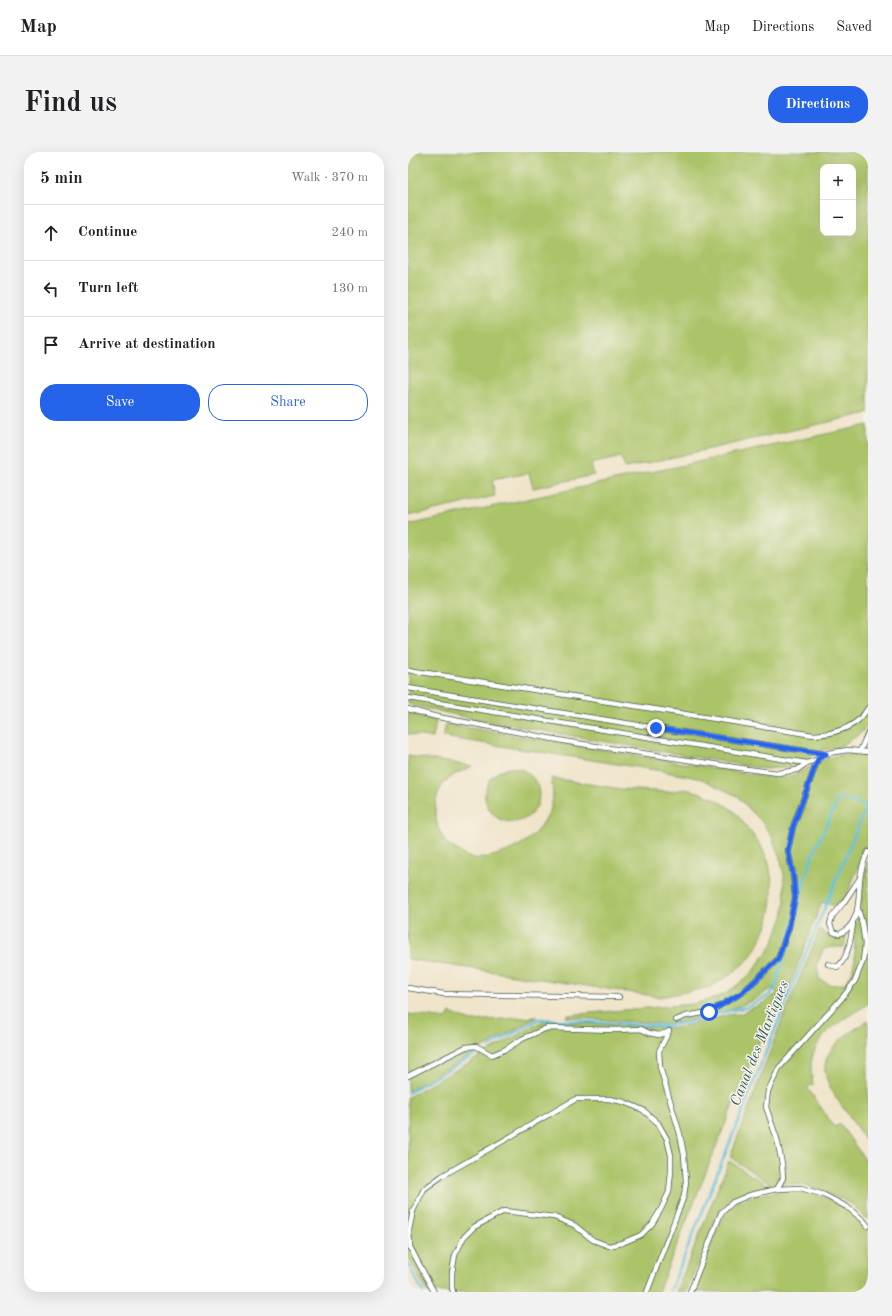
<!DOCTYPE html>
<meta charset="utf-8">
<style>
body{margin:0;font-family:"Old Standard TT",serif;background:#f2f2f2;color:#202124}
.controls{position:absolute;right:12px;top:12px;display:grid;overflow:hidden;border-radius:8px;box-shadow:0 4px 16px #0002}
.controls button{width:36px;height:36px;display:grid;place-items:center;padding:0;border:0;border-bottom:1px solid #e0e0e0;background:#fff;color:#202124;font:20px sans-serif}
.stop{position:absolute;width:12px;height:12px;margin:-9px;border:3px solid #2563eb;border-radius:50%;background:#fff}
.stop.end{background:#2563eb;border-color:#fff;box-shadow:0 1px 4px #0008}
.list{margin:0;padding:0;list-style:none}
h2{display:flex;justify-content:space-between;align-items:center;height:52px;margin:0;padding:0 16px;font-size:17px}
h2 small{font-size:13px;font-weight:400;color:#757577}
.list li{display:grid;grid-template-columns:26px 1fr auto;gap:12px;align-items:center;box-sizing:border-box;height:56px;padding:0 16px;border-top:1px solid #e0e0e0}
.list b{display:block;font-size:15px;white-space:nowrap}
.list em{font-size:13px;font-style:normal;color:#757577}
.actions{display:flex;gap:8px;padding:12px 16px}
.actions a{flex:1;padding:9px 0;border:1px solid #2563eb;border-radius:16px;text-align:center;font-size:14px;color:#2563eb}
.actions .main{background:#2563eb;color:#fff}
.icon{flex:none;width:22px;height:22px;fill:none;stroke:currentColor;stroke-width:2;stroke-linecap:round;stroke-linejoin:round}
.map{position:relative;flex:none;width:460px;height:1140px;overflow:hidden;border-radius:16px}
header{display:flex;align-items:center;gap:24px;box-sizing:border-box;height:56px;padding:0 20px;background:#fff;border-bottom:1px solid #e0e0e0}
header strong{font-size:19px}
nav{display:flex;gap:22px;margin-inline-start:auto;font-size:14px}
.intro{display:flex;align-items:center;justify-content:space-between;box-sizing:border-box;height:96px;padding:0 24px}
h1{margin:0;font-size:28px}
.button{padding:10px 18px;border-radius:16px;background:#2563eb;color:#fff;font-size:14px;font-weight:700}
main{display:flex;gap:24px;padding:0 24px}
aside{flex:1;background:#fff;border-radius:16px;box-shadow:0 4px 16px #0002}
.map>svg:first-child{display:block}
.green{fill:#acc469;stroke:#66804e;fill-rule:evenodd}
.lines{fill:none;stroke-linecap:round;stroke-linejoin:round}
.stream{stroke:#62c1e0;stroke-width:2.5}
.service-casing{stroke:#3e564a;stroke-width:6}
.service{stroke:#fff;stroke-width:4.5}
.route{stroke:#2563eb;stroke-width:5}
.labels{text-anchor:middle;stroke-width:3;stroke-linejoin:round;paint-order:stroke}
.water-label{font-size:15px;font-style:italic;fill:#305e5f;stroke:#f7f3e8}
</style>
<header>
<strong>Map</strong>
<nav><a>Map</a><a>Directions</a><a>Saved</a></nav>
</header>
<div class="intro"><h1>Find us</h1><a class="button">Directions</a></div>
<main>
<aside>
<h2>5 min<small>Walk · 370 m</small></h2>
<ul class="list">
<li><svg class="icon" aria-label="ahead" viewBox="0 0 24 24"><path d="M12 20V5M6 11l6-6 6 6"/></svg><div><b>Continue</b></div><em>240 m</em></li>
<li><svg class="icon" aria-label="left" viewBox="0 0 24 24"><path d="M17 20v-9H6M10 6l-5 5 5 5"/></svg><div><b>Turn left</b></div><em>130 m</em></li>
<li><svg class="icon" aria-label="arrive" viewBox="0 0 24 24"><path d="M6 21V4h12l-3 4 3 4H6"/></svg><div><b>Arrive at destination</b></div></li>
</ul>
<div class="actions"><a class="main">Save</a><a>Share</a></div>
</aside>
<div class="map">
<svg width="460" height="1140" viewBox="0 0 460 1140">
<rect width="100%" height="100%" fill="#f7f3e8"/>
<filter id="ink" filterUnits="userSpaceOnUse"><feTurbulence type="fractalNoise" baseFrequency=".025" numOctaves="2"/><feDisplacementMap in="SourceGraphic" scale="8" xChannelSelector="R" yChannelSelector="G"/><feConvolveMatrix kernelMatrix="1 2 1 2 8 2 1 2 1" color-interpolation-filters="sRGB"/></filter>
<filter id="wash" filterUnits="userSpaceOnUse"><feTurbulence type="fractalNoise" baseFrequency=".012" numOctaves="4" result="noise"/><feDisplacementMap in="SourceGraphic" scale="16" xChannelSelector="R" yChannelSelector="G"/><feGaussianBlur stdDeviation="0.9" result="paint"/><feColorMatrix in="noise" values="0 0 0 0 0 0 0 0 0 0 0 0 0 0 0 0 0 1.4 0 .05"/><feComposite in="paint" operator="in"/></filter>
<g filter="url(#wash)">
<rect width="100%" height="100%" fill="#f0e4c9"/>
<!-- green -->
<g class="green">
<path d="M0,0h460v261l-243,55 -4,-11 -30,7 3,11 -61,13 -4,-15 -37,7 3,16 -87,20zM415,15h30v66h-30z"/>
<polygon points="460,273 460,571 458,576 449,584 431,595 415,598 389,612 375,616 357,617 66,567 0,552 0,373"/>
<polygon points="0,561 28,569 25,586 0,582"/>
<path d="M38,572l328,54c25,0 32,-12 54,-20 13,-5 26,-5 40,-3v88l-22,54 -8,8h-6l-10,-3 -37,96 -6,-4 -41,98 -80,200h-231l-19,-36v-159l131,-74 5,-2 132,7 52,-13 12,-1 23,-11 15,-10 -6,-5c-7,4 -14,10 -21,13 -21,11 -62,20 -85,23l-100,-7 1,-2 126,-11 23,-6 11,-5 23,-18 22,-30 11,-28 2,-15 -1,-27 -4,-17 -8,-21 -10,-15 -25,-26 -35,-17 -40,-8 -219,-34z"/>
<path d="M0,604l64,10c-9,5 -20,8 -27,16 -14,16 -12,42 0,59 3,4 9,7 12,9 4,3 7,6 11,7 18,5 51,-8 64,-21 7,-7 14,-16 18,-25 4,-10 3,-22 1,-33l70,11 47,3 17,-3 13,3 18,7 18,12 26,33 9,19 3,19v18l-4,22 -8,19 -11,18 -18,15 -20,13 -51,10 -252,-38z"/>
<circle cx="104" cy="643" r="27"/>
<path d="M460,710v142c-24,15 -58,32 -57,65 0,5 2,11 2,16l-6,2 27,40 6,-3 28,40v57l-15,-16 -12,-6 -35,-14 -14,-1 -19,2 -43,-29 52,-137 38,-91 2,1 3,5 10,2 11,-1 -2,11h-14l-7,3 -6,14 2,15 12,6 13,-1 8,-11 3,-15 -1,-29 7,-21 2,-28z"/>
<polygon points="42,861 63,869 129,865 0,939 0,862 39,867"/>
<path d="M460,868v124c-8,-12 -16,-24 -24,-35 -15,-22 -30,-42 -8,-65 9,-10 22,-16 32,-24z"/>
<path d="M321,1009l41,26c-20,6 -37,7 -51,24l-33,81h-10z"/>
<path d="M392,1038l22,6 22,11 17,15 7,9v61h-176l31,-76c5,-5 10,-12 16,-15 19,-8 41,-10 61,-11z"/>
</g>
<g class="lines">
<!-- stream -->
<g class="stream">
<polyline points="81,895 131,867 256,874 278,871 299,864 339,855 362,843 368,833 391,750 397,726 405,702 431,646 458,653"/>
<polyline points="0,941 68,902"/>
<polyline points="0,1112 15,1140"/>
<polyline points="262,1140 382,840 460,650"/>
</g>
</g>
</g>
<g filter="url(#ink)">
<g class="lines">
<!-- service casing -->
<g class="service-casing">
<g id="service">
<path d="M0,518l252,40 153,25c21,-1 44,-7 55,-27"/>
<polyline points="0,536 248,576 418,602"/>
<polyline points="0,546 386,609 399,611 410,607 420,601 440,598 460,600"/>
<polyline points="0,557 25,564 161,590 339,617 370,621 389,618 399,611"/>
<polyline points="452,599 460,581"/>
<path d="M452,726l-16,24 -12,15 -2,7 3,8c6,3 8,2 13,-2 15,-13 12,-34 14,-51 1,-9 4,-19 8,-27"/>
<path d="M420,812l9,3c11,-7 14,-30 16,-43"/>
<polyline points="0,836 36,842 211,845"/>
<polyline points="268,868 278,864 301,860 334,841 370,807 381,775 387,746 385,722 380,698 385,675 410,607"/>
<polyline points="0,924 58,895 68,894 84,903 98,897 114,887 139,876 207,878 233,877 241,881 251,883 260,880"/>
<polyline points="369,1037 375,1026 374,1012 369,987 358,955 360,939 371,916 434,846 447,829 455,809 457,792 454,771 450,757"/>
<polyline points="26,1140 2,1095 1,1078 5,1059 16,1037 34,1024 168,947 201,947 216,950 235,958 250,971 259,987 263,1003 263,1019 261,1040 253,1057 244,1072 233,1083 214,1091 201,1094 185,1088 166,1073 146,1065 96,1059 66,1075 56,1085 47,1103 44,1121 44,1136 45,1140"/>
<polyline points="239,1140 276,1044 278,1029 276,1003 272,982 252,915 251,899 261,879"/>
<polyline points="282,1140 313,1061 325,1050 342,1043 369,1037 393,1036 416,1043 439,1055 455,1068 460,1074"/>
</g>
</g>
<!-- service -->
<use href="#service" class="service"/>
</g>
</g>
<g class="lines" filter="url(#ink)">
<!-- route -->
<polyline class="route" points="248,576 418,602 410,607 385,675 380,698 385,722 387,746 381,775 370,807 334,841 301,860"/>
</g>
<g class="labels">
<!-- water labels -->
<g class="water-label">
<text transform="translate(351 891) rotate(-68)" y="5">Canal des Martigues</text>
</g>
</g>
</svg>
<div class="controls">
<button>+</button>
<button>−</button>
</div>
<div class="stop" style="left:301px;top:860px"></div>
<div class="stop end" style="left:248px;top:576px"></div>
</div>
</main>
